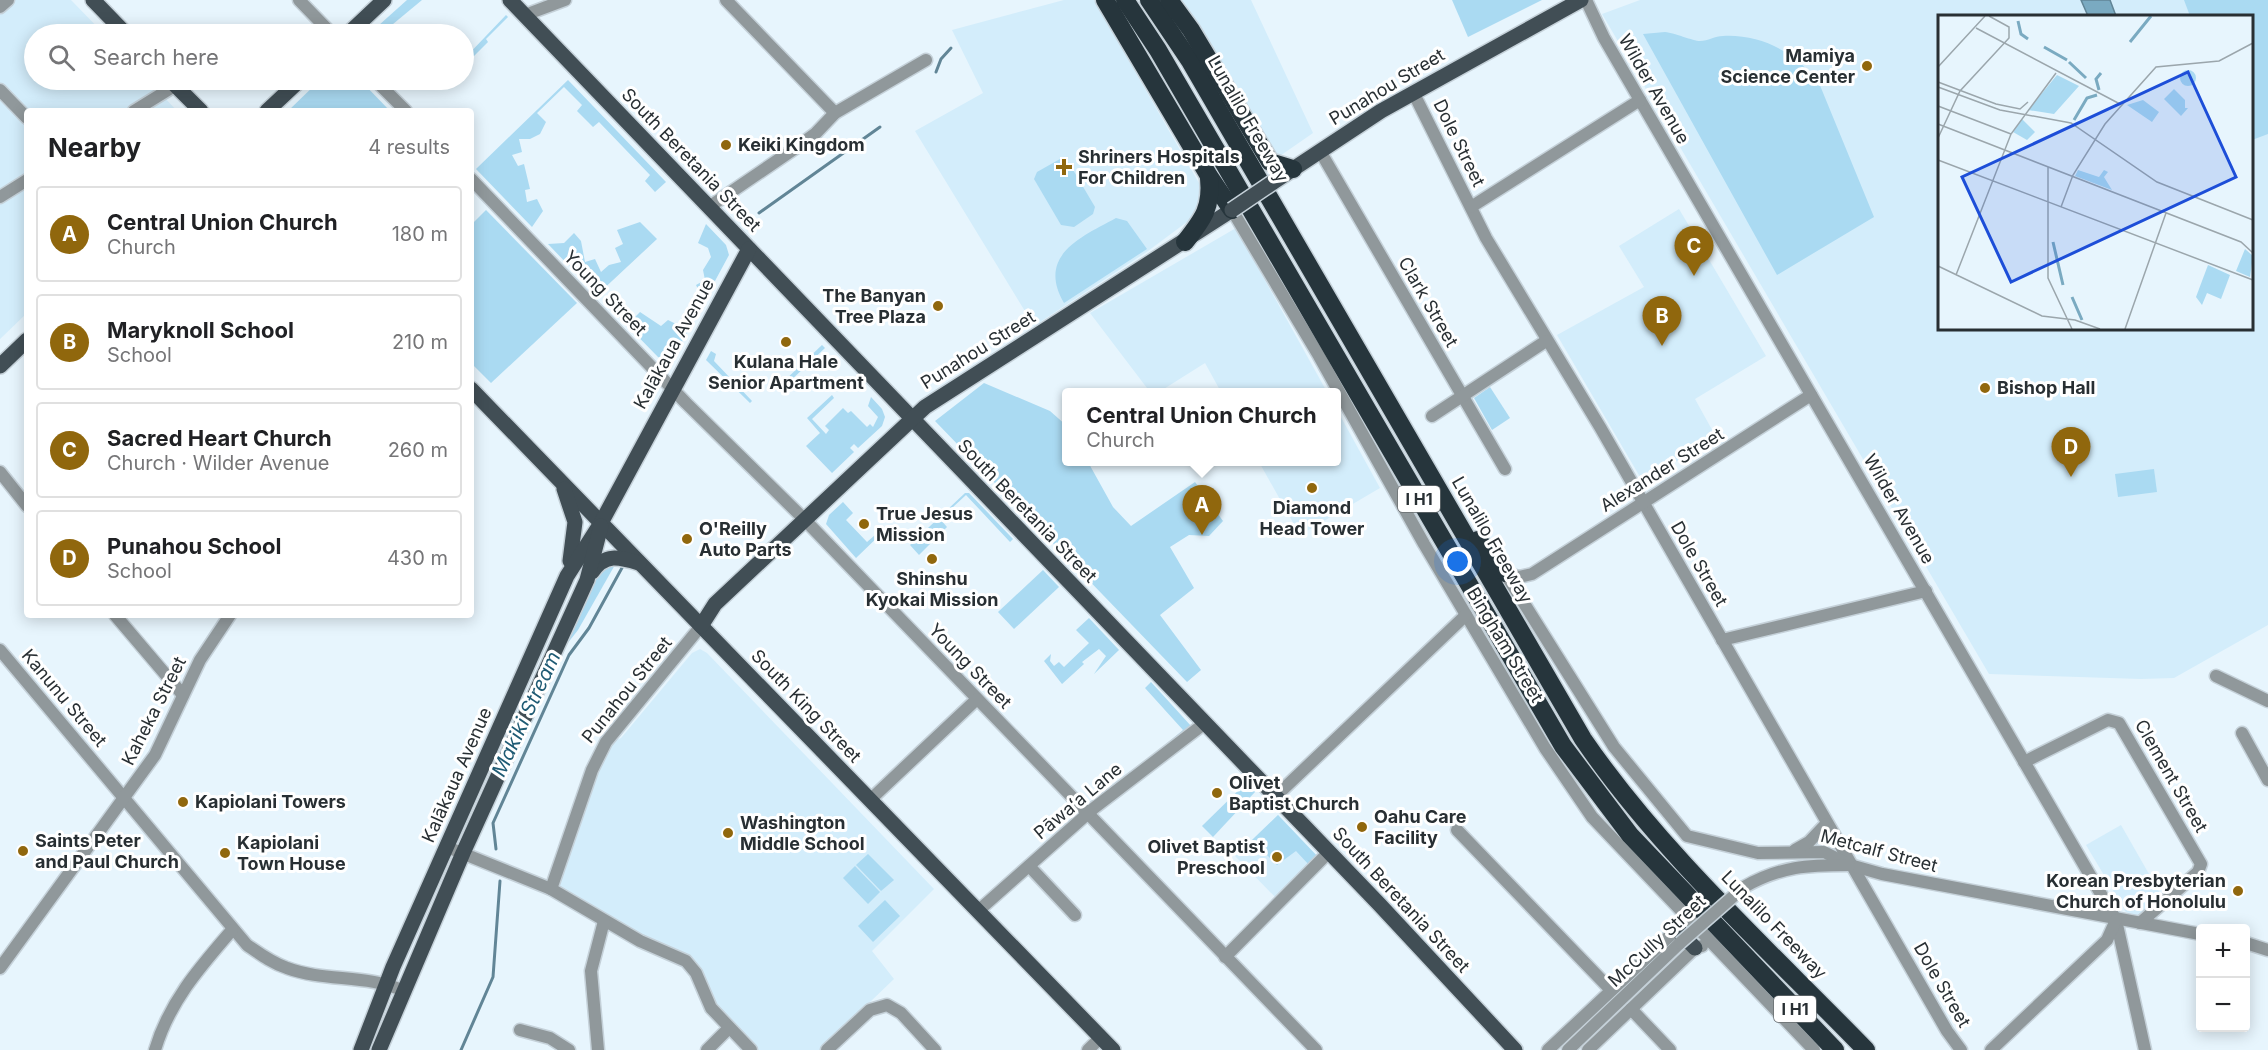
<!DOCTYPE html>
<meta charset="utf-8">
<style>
body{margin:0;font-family:Inter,sans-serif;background:#f2f2f2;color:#202124}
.controls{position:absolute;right:18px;bottom:18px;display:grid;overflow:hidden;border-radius:6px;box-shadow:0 3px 15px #0003}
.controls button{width:54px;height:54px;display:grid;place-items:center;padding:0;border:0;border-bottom:2px solid #e0e0e0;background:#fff;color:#202124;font:30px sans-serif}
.you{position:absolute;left:1458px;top:562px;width:21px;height:21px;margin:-15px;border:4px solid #fff;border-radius:50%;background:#1a73e8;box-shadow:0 0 0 9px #1a73e833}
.badge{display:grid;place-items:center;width:39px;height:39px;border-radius:50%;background:#90670d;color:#fff;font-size:20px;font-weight:700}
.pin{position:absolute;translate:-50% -50px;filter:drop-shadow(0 2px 3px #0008)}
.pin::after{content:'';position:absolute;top:32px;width:21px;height:18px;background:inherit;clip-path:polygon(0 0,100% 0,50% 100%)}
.popup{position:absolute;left:1062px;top:388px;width:279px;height:78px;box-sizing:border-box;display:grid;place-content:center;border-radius:6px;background:#fff;filter:drop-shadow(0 2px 4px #0005);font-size:20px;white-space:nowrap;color:#757577}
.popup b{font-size:22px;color:#202124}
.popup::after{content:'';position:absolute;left:50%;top:100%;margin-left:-12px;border:12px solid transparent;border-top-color:#fff}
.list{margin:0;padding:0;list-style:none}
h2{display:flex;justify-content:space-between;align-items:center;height:78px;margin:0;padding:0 24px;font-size:26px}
h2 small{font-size:20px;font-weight:400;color:#757577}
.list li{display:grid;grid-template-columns:39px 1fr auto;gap:18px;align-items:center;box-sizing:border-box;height:96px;margin:0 12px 12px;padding:0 12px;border:2px solid #e0e0e0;border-radius:6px}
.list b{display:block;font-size:22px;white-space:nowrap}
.list p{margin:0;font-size:20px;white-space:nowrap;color:#757577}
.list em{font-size:20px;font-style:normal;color:#757577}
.icon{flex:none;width:33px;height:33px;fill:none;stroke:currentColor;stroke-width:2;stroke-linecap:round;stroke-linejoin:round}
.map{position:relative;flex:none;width:2268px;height:1050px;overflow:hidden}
.search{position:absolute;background:#fff;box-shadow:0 3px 15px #0003;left:24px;top:24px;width:450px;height:66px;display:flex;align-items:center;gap:15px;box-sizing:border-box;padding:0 21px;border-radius:33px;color:#757577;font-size:22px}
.panel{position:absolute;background:#fff;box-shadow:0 3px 15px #0003;left:24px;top:108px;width:450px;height:510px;border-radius:6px}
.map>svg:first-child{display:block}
.built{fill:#d3edfb;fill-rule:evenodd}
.green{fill:#aadaf2}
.water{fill:#7aaac1;stroke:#618596;stroke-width:1.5}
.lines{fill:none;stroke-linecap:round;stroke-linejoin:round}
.stream{stroke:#618596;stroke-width:3}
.minor-casing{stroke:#c5d1d9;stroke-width:15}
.major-casing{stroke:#c5d1d9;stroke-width:18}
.highway-casing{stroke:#c5d1d9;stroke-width:21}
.minor{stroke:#90989b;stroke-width:12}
.major{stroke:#414e55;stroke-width:15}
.highway{stroke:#26353c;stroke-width:18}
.minor-bridge-casing{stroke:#c5d1d9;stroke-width:15;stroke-linecap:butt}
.major-bridge-casing{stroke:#c5d1d9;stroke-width:18;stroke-linecap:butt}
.minor-bridge{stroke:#90989b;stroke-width:12}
.major-bridge{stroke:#414e55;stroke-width:15}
.poi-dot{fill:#90670d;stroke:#fff;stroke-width:2}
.labels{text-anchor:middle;stroke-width:6;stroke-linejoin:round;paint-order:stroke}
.shield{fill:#fff;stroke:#686d70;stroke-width:1.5}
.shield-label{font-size:16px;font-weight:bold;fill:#282f33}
.poi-label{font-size:18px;font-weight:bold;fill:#282f33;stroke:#fff;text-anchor:start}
.street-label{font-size:18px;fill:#282f33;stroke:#fff}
.water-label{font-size:20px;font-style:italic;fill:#1f5b74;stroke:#fff}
.inset-river{fill:none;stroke:#7aaac1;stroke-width:3}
.inset-road{fill:none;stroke:#9ba6ac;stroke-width:1.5}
.view{fill:#1d4ed8;fill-opacity:0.15;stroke:#1d4ed8;stroke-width:3}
.inset-edge{fill:none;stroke:#282f33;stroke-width:3}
</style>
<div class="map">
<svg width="2268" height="1050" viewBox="0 0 2268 1050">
<rect width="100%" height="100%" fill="#e7f5fd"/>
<!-- built -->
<g class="built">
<polygon points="0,0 71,0 104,34 34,34 34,80 148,80 177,111 27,111 27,313 0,339"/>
<polygon points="1064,0 1094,0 1211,204 1148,251 1034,326 915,131 983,93 952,30"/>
<polygon points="1177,0 1251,0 1313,133 1277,158"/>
<path d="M1640,0h628v625l-94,53 -33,1 -152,-5 -387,-660zM1940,16h312v312h-312z"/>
<polygon points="1679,209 1766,356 1695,399 1716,437 1643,482 1557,335 1644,287 1619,246"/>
<polygon points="1236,228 1327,392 1221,392 1205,363 1159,392 1150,392 1090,313"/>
<polygon points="1337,410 1380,488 1300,535 1259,462 1337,462"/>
<polygon points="700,649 707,653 934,889 872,951 894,979 820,1050 754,1050 717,1009 703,977 656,944 559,887 596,769 609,743 621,738 692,653"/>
<polygon points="1278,815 1319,858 1277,899 1235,856"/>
<polygon points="2121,825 2165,902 2143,918 2126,912 2086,845"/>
</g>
<!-- green -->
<g class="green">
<polygon points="407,0 422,0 381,34 369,34"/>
<polygon points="1452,0 1542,0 1468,37"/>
<polygon points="2184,0 2268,0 2268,134 2252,140 2252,16 2190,16"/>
<polygon points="506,15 508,17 486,39 488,42 466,64 464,59"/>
<path d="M1665,32c10,1 28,9 35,9 8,0 15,-5 23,-5 39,-2 73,17 96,47l55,134 -97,58 -134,-241z"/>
<polygon points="320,80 360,80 390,111 288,111"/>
<polygon points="568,80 666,182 655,192 645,181 650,175 599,122 593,127 577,111 582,105 564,87 537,113 546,122 540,134 530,139 519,139 522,152 512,155 518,166 524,164 530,189 525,190 527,202 537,199 543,211 532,227 476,169"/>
<polygon points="1060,159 1069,163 1095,207 1093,214 1074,227 1061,225 1034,179 1037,172"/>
<polygon points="486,210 577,303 491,383 471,363 471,225"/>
<path d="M1116,218l11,3 20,28 -83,54c-27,-47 15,-65 52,-85z"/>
<polygon points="640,222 657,239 597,295 548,244 564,243 574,233 581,241 585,262 595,259 601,272 609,265 621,262 615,248 623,244 617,230"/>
<polygon points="706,224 726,245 729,255 675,355 665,361 658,357 616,314 624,306 635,317 640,312 661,326 668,320 684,328 699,299 696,297 699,291 696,285 705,280 703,270 711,257 708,248 698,243"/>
<polygon points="822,345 825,348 786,385 783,382"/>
<polygon points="711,351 716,354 714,361 752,401 750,403 706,360"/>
<polygon points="984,383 1050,411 1067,426 1067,462 1088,462 1113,507 1131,526 1195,482 1223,521 1209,536 1189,535 1170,547 1194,588 1160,615 1201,670 1187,682 935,421"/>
<polygon points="1490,387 1510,418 1492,430 1474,398"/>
<polygon points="832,395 834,398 812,419 826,434 829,430 825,426 843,408 848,413 851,411 867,427 870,424 873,427 878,417 868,406 871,397 882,409 885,417 882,426 858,448 854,444 850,448 854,452 832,473 806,446 820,433 807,418"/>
<polygon points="2154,469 2157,492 2118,497 2115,474"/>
<polygon points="965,493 969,493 1013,539 1010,542 966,495 940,519 947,527 919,555 910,545"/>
<polygon points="843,502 853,513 846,520 867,542 882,529 884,531 856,558 826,524 829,515"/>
<polygon points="616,563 578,630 556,658 578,609 601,570"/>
<polygon points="1043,570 1059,587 1014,629 998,612"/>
<polygon points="1089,618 1119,650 1094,674 1106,656 1099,649 1082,662 1084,664 1062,684 1044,661 1051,654 1050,661 1054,666 1059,662 1064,667 1087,645 1089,643 1076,630"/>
<polygon points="1151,682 1191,726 1190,729 1146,761 1183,730 1145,688"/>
<polygon points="1247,782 1255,792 1213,837 1202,826"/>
<polygon points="1278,815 1319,858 1310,866 1296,851 1277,865 1252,840"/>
<polygon points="868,854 894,880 881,891 856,865"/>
<polygon points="855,866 880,892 868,904 843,878"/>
<polygon points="885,900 900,916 873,942 858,926"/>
</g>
<!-- water -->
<polygon class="water" points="2081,0 2110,0 2116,16 2088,16"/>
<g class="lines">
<!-- stream -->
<g class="stream">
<polyline points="936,72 941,59 951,48"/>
<polyline points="759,213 880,127"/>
<polyline points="496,849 493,823 569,655 589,628 623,566"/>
<polyline points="461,1050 493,977 500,881"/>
</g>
<!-- minor casing -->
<g class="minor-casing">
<g id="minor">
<polyline points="299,0 332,34"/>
<polyline points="726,0 835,113"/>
<polyline points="1586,0 1604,38 2116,920 2145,1050"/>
<polyline points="0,7 8,0"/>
<polyline points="525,15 565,0"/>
<polyline points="375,80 406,111"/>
<polyline points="0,90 27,118"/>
<polyline points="1413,92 1486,238 1600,427 1947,1031 1961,1050"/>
<polyline points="134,111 176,85"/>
<polyline points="1320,151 1505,469"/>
<polyline points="471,179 686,403 803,518 1316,1050"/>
<polyline points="0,197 27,180"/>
<polyline points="709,207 797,147 816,133 835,113 926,60"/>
<polyline points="1471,207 1640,100"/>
<polyline points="1232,210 1319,356 1424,544 1545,748 1592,817 1814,1050"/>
<polyline points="1432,416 1546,341"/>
<polyline points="0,472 27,506"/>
<polyline points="1505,573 1614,747 1687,836 1758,853 1824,852 1850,865 1882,874 2200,934"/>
<polyline points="1505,573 1519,577 1532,574 1811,395"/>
<polyline points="115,615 183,695"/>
<polyline points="1722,640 1926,591"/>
<path d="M0,650l247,295c13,9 25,18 40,23 38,14 80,6 117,23"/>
<polyline points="2216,676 2268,701"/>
<polyline points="2242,733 2268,780"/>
<polyline points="2024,762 2108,720 2119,723 2201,864 2198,872 2140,923"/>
<polyline points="1276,796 1466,615"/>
<polyline points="870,800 977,699"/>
<polyline points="1457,830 1611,990"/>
<polyline points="447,847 551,889 640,941 686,961 696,973 711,1008 751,1050"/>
<polyline points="1795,850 1809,842 1826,824"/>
<polyline points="1029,866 1075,915"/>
<path d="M1744,887c37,-21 64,-22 105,-22"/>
<polyline points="551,889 592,770 606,742 701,626"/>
<polyline points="978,911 1094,808 1205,723"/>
<polyline points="2246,943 2268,950"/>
<polyline points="1225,957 1329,852"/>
<polyline points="0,968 155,755 200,660 230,615"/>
<polyline points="1631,1009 1670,1050"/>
<polyline points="520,1030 550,1038 569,1050"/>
<path d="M155,1050c14,-48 45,-83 77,-120"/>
<polyline points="598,1050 591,971 604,921"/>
<polyline points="707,1050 729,1028"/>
<polyline points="827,1050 870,1010 887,1005 901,1013 935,1050"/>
<polyline points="1088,1050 1101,1037"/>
<polyline points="1548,1050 1677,929 1679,923"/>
<polyline points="1568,1050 1680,943"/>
<polyline points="1588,1050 1695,948 1702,946"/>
<polyline points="1991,1050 2107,940 2116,920"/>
</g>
</g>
<!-- major casing -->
<g class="major-casing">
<g id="major">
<polyline points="93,0 126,34"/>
<polyline points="510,0 1379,904 1515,1050"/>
<polyline points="348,34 384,0"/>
<polyline points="170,80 201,111"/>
<polyline points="267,111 300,80"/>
<polyline points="1272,183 1381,111 1581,0"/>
<polyline points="0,366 27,340"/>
<polyline points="471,389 1113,1050"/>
<polyline points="564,489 575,522 570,561"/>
<path d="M592,572c13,-19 27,-15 47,-9"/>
<polyline points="701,626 715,604 925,407 1232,210"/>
<polyline points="1677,929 1695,948"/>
<polyline points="361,1050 393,967 567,576 601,523 749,249"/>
<polyline points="379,1050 463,853 587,580 601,526"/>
</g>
</g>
<!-- highway casing -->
<g class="highway-casing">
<g id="highway">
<polyline points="1105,0 1209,176 1232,210"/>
<polyline points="1125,0 1158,50 1563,746 1630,835 1835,1050"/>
<path d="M1149,0l41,61 393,678c78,114 187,212 283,311"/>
<polyline points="1169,0 1191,30 1270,162 1293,169"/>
<path d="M1185,242c18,-23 27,-34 24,-64"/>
<polyline points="1478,540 1505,573"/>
</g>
</g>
<!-- minor -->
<use href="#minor" class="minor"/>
<!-- major -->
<use href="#major" class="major"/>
<!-- highway -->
<use href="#highway" class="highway"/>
<!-- minor-bridge casing -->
<g class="minor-bridge-casing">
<polyline id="minor-bridge" points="1680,943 1744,887"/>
</g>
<!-- major-bridge casing -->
<g class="major-bridge-casing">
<polyline id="major-bridge" points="1232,210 1272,183"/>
</g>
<!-- minor-bridge -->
<use href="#minor-bridge" class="minor-bridge"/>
<!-- major-bridge -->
<use href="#major-bridge" class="major-bridge"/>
</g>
<!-- markers -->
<g class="poi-dot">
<circle cx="1867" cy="66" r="6"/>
<circle cx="726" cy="145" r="6"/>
<path d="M1061 158h6v6h6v6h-6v6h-6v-6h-6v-6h6z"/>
<circle cx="938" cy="306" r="6"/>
<circle cx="786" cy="342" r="6"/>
<circle cx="1985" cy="388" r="6"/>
<circle cx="1312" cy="488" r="6"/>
<circle cx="864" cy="524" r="6"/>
<circle cx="687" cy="539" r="6"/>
<circle cx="932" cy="559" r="6"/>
<circle cx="1217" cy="793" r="6"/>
<circle cx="183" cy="802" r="6"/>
<circle cx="1362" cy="827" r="6"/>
<circle cx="728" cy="833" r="6"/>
<circle cx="23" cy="851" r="6"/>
<circle cx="225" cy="853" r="6"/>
<circle cx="1277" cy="857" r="6"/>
<circle cx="2238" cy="891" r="6"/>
</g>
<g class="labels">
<!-- shield labels -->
<g class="shield">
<rect x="1398" y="486" width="42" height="26" rx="4.5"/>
<rect x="1774" y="996" width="42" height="26" rx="4.5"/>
</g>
<g class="shield-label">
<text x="1419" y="505">I H1</text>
<text x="1795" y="1015">I H1</text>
</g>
<!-- poi labels -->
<g class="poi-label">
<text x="1855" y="62" text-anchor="end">Mamiya<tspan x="1855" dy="21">Science Center</tspan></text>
<text x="738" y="151">Keiki Kingdom</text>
<text x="1078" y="163">Shriners Hospitals<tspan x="1078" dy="21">For Children</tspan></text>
<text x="926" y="302" text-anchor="end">The Banyan<tspan x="926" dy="21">Tree Plaza</tspan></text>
<text x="786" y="368" text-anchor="middle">Kulana Hale<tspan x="786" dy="21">Senior Apartment</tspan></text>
<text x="1997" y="394">Bishop Hall</text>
<text x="1312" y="514" text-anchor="middle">Diamond<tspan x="1312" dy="21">Head Tower</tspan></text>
<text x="876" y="520">True Jesus<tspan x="876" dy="21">Mission</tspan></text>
<text x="699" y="535">O'Reilly<tspan x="699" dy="21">Auto Parts</tspan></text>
<text x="932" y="585" text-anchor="middle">Shinshu<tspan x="932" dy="21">Kyokai Mission</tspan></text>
<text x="1229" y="789">Olivet<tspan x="1229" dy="21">Baptist Church</tspan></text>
<text x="195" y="808">Kapiolani Towers</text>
<text x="1374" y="823">Oahu Care<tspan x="1374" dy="21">Facility</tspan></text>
<text x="740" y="829">Washington<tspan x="740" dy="21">Middle School</tspan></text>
<text x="35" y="847">Saints Peter<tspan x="35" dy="21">and Paul Church</tspan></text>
<text x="237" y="849">Kapiolani<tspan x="237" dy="21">Town House</tspan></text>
<text x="1265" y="853" text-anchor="end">Olivet Baptist<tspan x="1265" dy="21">Preschool</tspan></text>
<text x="2226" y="887" text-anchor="end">Korean Presbyterian<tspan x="2226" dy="21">Church of Honolulu</tspan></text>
</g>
<!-- street labels -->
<g class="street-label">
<text transform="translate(1387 87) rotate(-31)" y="6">Punahou Street</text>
<text transform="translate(1654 89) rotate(60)" y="6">Wilder Avenue</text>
<text transform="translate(1248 119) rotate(60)" y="6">Lunalilo Freeway</text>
<text transform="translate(1459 143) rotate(64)" y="6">Dole Street</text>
<text transform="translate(691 160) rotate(46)" y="6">South Beretania Street</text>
<text transform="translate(605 293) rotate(46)" y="6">Young Street</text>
<text transform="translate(1428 302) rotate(60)" y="6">Clark Street</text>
<text transform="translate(674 344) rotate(-61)" y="6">Kalākaua Avenue</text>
<text transform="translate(978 350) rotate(-32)" y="6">Punahou Street</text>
<text transform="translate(1662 470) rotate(-32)" y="6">Alexander Street</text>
<text transform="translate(1899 509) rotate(60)" y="6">Wilder Avenue</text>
<text transform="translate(1027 511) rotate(46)" y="6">South Beretania Street</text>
<text transform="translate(1492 540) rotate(60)" y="6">Lunalilo Freeway</text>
<text transform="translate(1699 564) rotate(60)" y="6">Dole Street</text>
<text transform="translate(1505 645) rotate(59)" y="6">Bingham Street</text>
<text transform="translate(970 666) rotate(46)" y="6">Young Street</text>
<text transform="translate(627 690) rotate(-51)" y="6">Punahou Street</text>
<text transform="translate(64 698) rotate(50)" y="6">Kanunu Street</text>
<text transform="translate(806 706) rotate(46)" y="6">South King Street</text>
<text transform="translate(154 711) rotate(-63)" y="6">Kaheka Street</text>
<text transform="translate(457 775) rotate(-66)" y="6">Kalākaua Avenue</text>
<text transform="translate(2171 776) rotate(60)" y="6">Clement Street</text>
<text transform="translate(1078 801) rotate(-40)" y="6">Pāwaʻa Lane</text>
<text transform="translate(1879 851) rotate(15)" y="6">Metcalf Street</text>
<text transform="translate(1401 900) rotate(47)" y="6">South Beretania Street</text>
<text transform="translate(1774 925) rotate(46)" y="6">Lunalilo Freeway</text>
<text transform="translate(1657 941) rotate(-43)" y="6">McCully Street</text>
<text transform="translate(1942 985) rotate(60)" y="6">Dole Street</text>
</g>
<!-- water labels -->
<g class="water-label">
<text transform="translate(526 714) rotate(-65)" y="7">Makiki Stream</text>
</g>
</g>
<!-- overview -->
<g transform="translate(1938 15)">
<rect width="315" height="315" fill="#e7f5fd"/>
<path d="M242 63a8 8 0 1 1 16 0a8 8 0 1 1-16 0ZM119,60l22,11 -25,28 -26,-4zM236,74l11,11v8h3l-7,8 -17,-17zM205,85l16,12 -7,10 -25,-17zM84,104l13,13 -8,8 -14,-8zM140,155l21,7 5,-7 4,2 -4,5 8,13 -37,-14zM307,234l8,7 -3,21 -14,-6zM270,250l22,10 -9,24 -14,-6 -5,12 -6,-8z" fill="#aadaf2"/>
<path class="inset-river" d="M80,6l3,13 7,5M192,27l21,-26M106,32l23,13M131,47l17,16M161,75l-3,-11 5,-6M136,105l13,-22 10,-3M115,227l10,43M134,282l10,23"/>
<path class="inset-road" d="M38,13l144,76M0,52l47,-51M0,67l58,22 24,5 8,-7M0,72l62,23 71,13 86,59 96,38M0,91l73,28M0,109l303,118 12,11M0,123l22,-47 49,-53v-11l-20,-11M0,145l315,120M110,152v111l24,51M123,192l12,-32 32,-51 51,-57 63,-6 34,-18M0,251l104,50 33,4 25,9M18,260l55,-141 45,-61M187,314l41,-116"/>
<path class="view" d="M250,57l48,105 -225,105 -49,-105z"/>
<rect width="315" height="315" class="inset-edge"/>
</g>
</svg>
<div class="controls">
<button>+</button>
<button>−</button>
</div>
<div class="you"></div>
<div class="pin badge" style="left:1202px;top:535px">A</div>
<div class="popup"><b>Central Union Church</b>Church</div>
<div class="pin badge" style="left:1662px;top:346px">B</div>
<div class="pin badge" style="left:1694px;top:276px">C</div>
<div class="pin badge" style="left:2071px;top:477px">D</div>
<div class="search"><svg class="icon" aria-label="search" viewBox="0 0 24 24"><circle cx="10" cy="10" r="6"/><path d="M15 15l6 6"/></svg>Search here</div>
<section class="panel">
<h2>Nearby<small>4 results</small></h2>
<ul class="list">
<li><span class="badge">A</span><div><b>Central Union Church</b><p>Church</p></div><em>180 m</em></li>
<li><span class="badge">B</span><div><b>Maryknoll School</b><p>School</p></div><em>210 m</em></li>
<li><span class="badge">C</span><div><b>Sacred Heart Church</b><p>Church · Wilder Avenue</p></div><em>260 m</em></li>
<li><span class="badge">D</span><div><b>Punahou School</b><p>School</p></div><em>430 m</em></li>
</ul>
</section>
</div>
